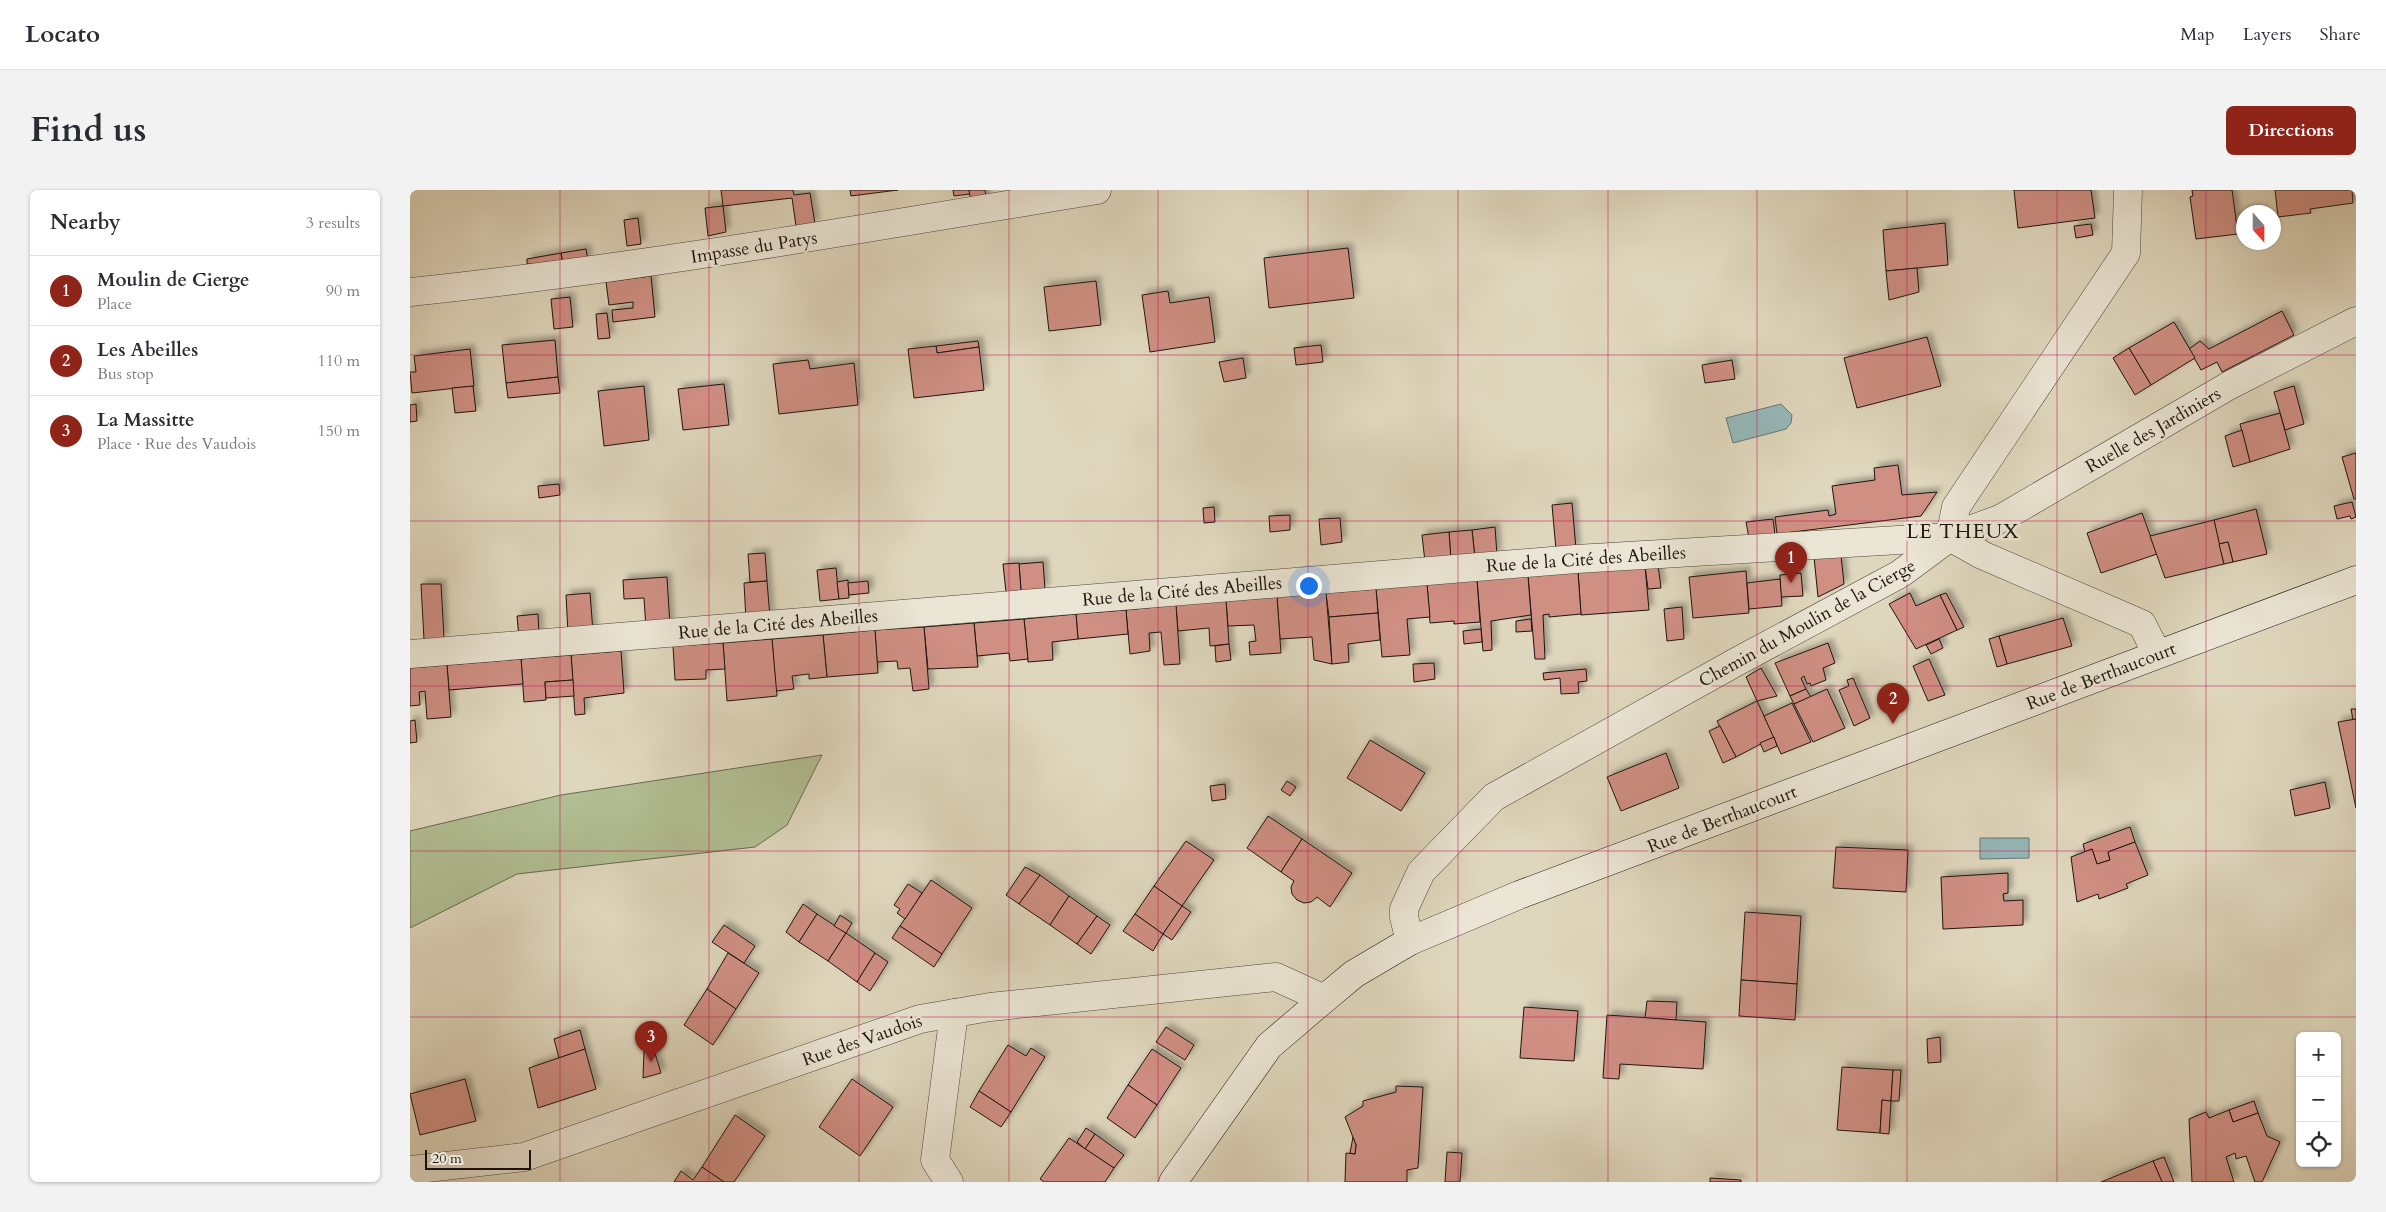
<!DOCTYPE html>
<meta charset="utf-8">
<style>
body{margin:0;font-family:Cardo,serif;background:#f2f2f3;color:#2b2b33}
.controls{position:absolute;right:15px;bottom:15px;display:grid;overflow:hidden;border-radius:8px;box-shadow:0 1px 4px #0004}
.controls button{width:45px;height:45px;display:grid;place-items:center;padding:0;border:0;border-bottom:1px solid #e1e1e2;background:#fff;color:#2b2b33;font:25px sans-serif}
.compass{position:absolute;left:1826px;top:15px;width:45px;height:45px;border-radius:50%;background:#fff;box-shadow:0 1px 4px #0004;rotate:159deg}
.scale{position:absolute;left:15px;bottom:12px;width:106px;box-sizing:border-box;padding-left:5px;border:2px solid #1e140e;border-top:0;font-size:14px;line-height:18px;white-space:nowrap;color:#1e140e;-webkit-text-stroke:4px #eae5d4;paint-order:stroke}
.you{position:absolute;left:898px;top:395px;width:18px;height:18px;margin:-12px;border:4px solid #fff;border-radius:50%;background:#1a73e8;box-shadow:0 0 0 8px #1a73e833}
.badge{display:grid;place-items:center;width:32px;height:32px;border-radius:50%;background:#8f2418;color:#fff;font-size:16px;font-weight:700}
.pin{position:absolute;translate:-50% -41px;filter:drop-shadow(0 1px 2px #0008)}
.pin::after{content:'';position:absolute;top:26px;width:18px;height:15px;background:inherit;clip-path:polygon(0 0,100% 0,50% 100%)}
.list{margin:0;padding:0;list-style:none}
h2{display:flex;justify-content:space-between;align-items:center;height:65px;margin:0;padding:0 20px;font-size:21px}
h2 small{font-size:16px;font-weight:400;color:#7c7c81}
.list li{display:grid;grid-template-columns:32px 1fr auto;gap:15px;align-items:center;box-sizing:border-box;height:70px;padding:0 20px;border-top:1px solid #e1e1e2}
.list b{display:block;font-size:19px;white-space:nowrap}
.list p{margin:0;font-size:16px;white-space:nowrap;color:#7c7c81}
.list em{font-size:16px;font-style:normal;color:#7c7c81}
.icon{flex:none;width:28px;height:28px;fill:none;stroke:currentColor;stroke-width:2;stroke-linecap:round;stroke-linejoin:round}
.map{position:relative;flex:none;width:1946px;height:992px;overflow:hidden;border-radius:8px}
header{display:flex;align-items:center;gap:30px;box-sizing:border-box;height:70px;padding:0 25px;background:#fff;border-bottom:1px solid #e1e1e2}
header strong{font-size:24px}
nav{display:flex;gap:28px;margin-inline-start:auto;font-size:18px}
.intro{display:flex;align-items:center;justify-content:space-between;box-sizing:border-box;height:120px;padding:0 30px}
h1{margin:0;font-size:35px}
.button{padding:12px 22px;border-radius:8px;background:#8f2418;color:#fff;font-size:18px;font-weight:700}
main{display:flex;gap:30px;padding:0 30px}
aside{flex:1;background:#fff;border-radius:8px;box-shadow:0 1px 4px #0004}
.map>svg:first-child{display:block}
.green{fill:#b1be92;stroke:#686950}
.water{fill:#95b8b9;stroke:#657675}
.building{fill:#cf8f83;stroke:#1e140e;filter:url(#shadow)}
.lines{fill:none;stroke-linecap:round;stroke-linejoin:round}
.minor-casing{stroke:#4e453a;stroke-width:29}
.secondary-casing{stroke:#1e140e;stroke-width:29}
.minor{stroke:#eae5d4;stroke-width:28}
.secondary{stroke:#eae5d4;stroke-width:28}
.grid{fill:none;stroke:#c2185b;stroke-width:1;stroke-opacity:0.55}
.labels{text-anchor:middle;stroke-width:5;stroke-linejoin:round;paint-order:stroke}
.street-label{font-size:18px;fill:#1e140e;stroke:#eae5d4}
.quarter-label{font-size:20px;letter-spacing:1px;fill:#1e140e;stroke:#eae5d4}
</style>
<header>
<strong>Locato</strong>
<nav><a>Map</a><a>Layers</a><a>Share</a></nav>
</header>
<div class="intro"><h1>Find us</h1><a class="button">Directions</a></div>
<main>
<aside>
<h2>Nearby<small>3 results</small></h2>
<ul class="list">
<li><span class="badge">1</span><div><b>Moulin de Cierge</b><p>Place</p></div><em>90 m</em></li>
<li><span class="badge">2</span><div><b>Les Abeilles</b><p>Bus stop</p></div><em>110 m</em></li>
<li><span class="badge">3</span><div><b>La Massitte</b><p>Place · Rue des Vaudois</p></div><em>150 m</em></li>
</ul>
</aside>
<div class="map">
<svg width="1946" height="992" viewBox="0 0 1946 992">
<defs>
<filter id="shadow"><feDropShadow dx="4.5" dy="-4.5" stdDeviation="2.5" flood-color="#0004"/></filter>
</defs>
<rect width="100%" height="100%" fill="#dfd7bd"/>
<filter id="stains"><feTurbulence type="fractalNoise" baseFrequency=".004" numOctaves="4"/><feColorMatrix values="0 0 0 0 .2 0 0 0 0 .09 0 0 0 0 .02 0 0 0 .5 -.17"/></filter>
<radialGradient id="worn" r=".72"><stop offset=".6" stop-color="#630" stop-opacity="0"/><stop offset="1" stop-color="#630" stop-opacity=".3"/></radialGradient>
<!-- green -->
<polygon class="green" points="412,565 377,635 345,657 107,684 0,738 0,641 151,605"/>
<!-- water -->
<g class="water">
<polygon points="1371,214 1382,225 1381,233 1376,239 1323,253 1316,228"/>
<polygon points="1570,648 1619,648 1619,668 1570,669"/>
</g>
<!-- building -->
<g class="building">
<polygon points="311,0 383,0 384,5 400,3 405,34 386,36 382,8 313,16"/>
<polygon points="440,0 488,0 441,6"/>
<polygon points="543,0 559,0 560,4 544,6"/>
<polygon points="559,0 575,0 576,10 561,12"/>
<polygon points="1604,0 1681,0 1685,28 1608,38"/>
<polygon points="1782,0 1822,0 1828,44 1786,49 1780,7 1783,6"/>
<polygon points="1865,0 1942,0 1943,13 1900,19 1901,23 1868,27"/>
<polygon points="313,16 316,42 298,46 295,18"/>
<polygon points="228,28 231,54 217,56 214,30"/>
<polygon points="1535,33 1538,75 1476,81 1473,40"/>
<polygon points="1681,34 1683,45 1666,48 1664,36"/>
<polygon points="938,58 944,108 859,118 854,68"/>
<polygon points="176,59 178,71 153,75 151,63"/>
<polygon points="151,63 153,75 117,74 117,69"/>
<polygon points="1507,78 1509,102 1479,110 1476,81"/>
<polygon points="241,86 245,127 203,132 202,120 223,118 223,112 199,115 196,92"/>
<polygon points="686,91 691,135 639,141 634,97"/>
<polygon points="758,101 760,113 799,107 805,152 740,162 732,105"/>
<polygon points="160,107 163,137 144,139 141,109"/>
<polygon points="1872,121 1884,145 1812,182 1807,172 1791,180 1779,159 1790,151 1799,159"/>
<polygon points="197,123 200,148 188,149 186,124"/>
<polygon points="1764,132 1785,168 1741,195 1719,158"/>
<polygon points="1517,147 1531,196 1447,218 1434,168"/>
<polygon points="145,150 148,187 96,193 92,155"/>
<polygon points="568,151 569,157 527,163 526,156"/>
<polygon points="911,155 913,172 886,175 884,158"/>
<polygon points="526,156 527,163 569,157 574,200 504,208 498,159"/>
<polygon points="1719,158 1741,195 1725,205 1703,168"/>
<polygon points="60,159 64,196 2,203 0,182 6,182 4,166"/>
<polygon points="833,168 836,188 814,192 809,172"/>
<polygon points="398,170 400,179 444,173 448,215 369,224 363,174"/>
<polygon points="1322,170 1325,189 1295,193 1292,175"/>
<polygon points="148,187 150,203 98,208 96,193"/>
<polygon points="314,194 319,235 273,240 268,199"/>
<polygon points="63,196 66,221 45,223 42,198"/>
<polygon points="234,196 239,250 194,256 188,201"/>
<polygon points="1884,196 1894,234 1875,240 1864,202"/>
<polygon points="6,214 7,231 0,232 0,215"/>
<polygon points="1870,223 1880,259 1840,272 1830,234"/>
<polygon points="1832,240 1840,272 1823,277 1815,246"/>
<polygon points="1946,263 1946,309 1944,309 1932,267"/>
<polygon points="1488,275 1492,305 1527,302 1511,326 1367,344 1365,327 1418,320 1419,326 1426,324 1422,296 1465,290 1464,278"/>
<polygon points="149,294 150,305 129,308 128,296"/>
<polygon points="1942,312 1946,327 1941,329 1940,326 1927,329 1924,316"/>
<polygon points="1162,313 1166,359 1146,360 1142,315"/>
<polygon points="804,317 805,332 794,333 793,318"/>
<polygon points="1846,319 1857,364 1823,372 1818,352 1809,354 1804,330"/>
<polygon points="1732,323 1747,364 1691,383 1677,343"/>
<polygon points="880,325 880,340 860,342 859,326"/>
<polygon points="930,328 932,352 911,355 909,329"/>
<polygon points="1363,329 1365,345 1339,348 1336,332"/>
<polygon points="1804,330 1814,374 1755,388 1740,346"/>
<polygon points="1085,337 1087,365 1065,368 1062,340"/>
<polygon points="1062,340 1065,368 1041,370 1039,342"/>
<polygon points="1039,342 1041,370 1015,372 1012,345"/>
<polygon points="1818,352 1823,372 1814,374 1809,354"/>
<polygon points="355,363 357,391 340,392 338,364"/>
<polygon points="1431,365 1434,394 1408,407 1404,367"/>
<polygon points="633,372 635,399 611,401 609,374"/>
<polygon points="609,373 611,401 596,402 593,374"/>
<polygon points="1248,375 1251,398 1238,399 1235,376"/>
<polygon points="1235,376 1239,420 1171,425 1168,382"/>
<polygon points="426,378 429,409 410,411 407,380"/>
<polygon points="1336,381 1339,423 1283,428 1279,387"/>
<polygon points="1168,382 1171,424 1139,427 1139,424 1133,425 1135,469 1125,469 1118,386"/>
<polygon points="1391,383 1393,406 1371,407 1370,385"/>
<polygon points="1118,386 1121,425 1081,431 1082,460 1073,461 1067,390"/>
<polygon points="257,387 260,436 236,438 234,408 214,409 213,390"/>
<polygon points="1370,389 1372,416 1339,419 1337,393"/>
<polygon points="438,390 439,408 429,409 427,392"/>
<polygon points="1067,390 1070,432 1044,434 1044,431 1020,433 1017,394"/>
<polygon points="357,391 360,428 336,430 334,393"/>
<polygon points="458,391 459,403 439,405 438,393"/>
<polygon points="11,394 31,394 34,448 14,450"/>
<polygon points="1017,394 1020,427 997,429 1000,465 972,467 966,399"/>
<polygon points="966,399 968,423 919,427 916,403"/>
<polygon points="180,403 183,442 158,444 156,405"/>
<polygon points="916,403 922,474 904,470 902,447 870,449 867,407"/>
<polygon points="1500,403 1506,416 1530,405 1547,440 1506,459 1479,414"/>
<polygon points="1536,403 1554,437 1547,440 1530,405"/>
<polygon points="867,407 871,463 840,465 839,452 846,451 844,435 818,436 816,411"/>
<polygon points="816,411 819,454 800,456 799,438 768,441 766,415"/>
<polygon points="766,415 770,474 754,475 751,442 739,443 740,461 720,464 716,420"/>
<polygon points="1272,417 1274,449 1257,451 1254,419"/>
<polygon points="716,420 718,444 668,449 666,424"/>
<polygon points="968,423 970,450 938,454 939,472 922,474 919,427"/>
<polygon points="128,424 129,446 109,448 107,426"/>
<polygon points="666,424 668,449 642,452 643,470 618,472 614,429"/>
<polygon points="1653,428 1662,456 1597,474 1589,446"/>
<polygon points="614,429 618,469 600,471 599,463 567,466 564,433"/>
<polygon points="1121,429 1122,441 1106,442 1106,431"/>
<polygon points="564,433 568,477 518,479 514,437"/>
<polygon points="514,437 519,499 503,501 500,478 488,479 487,471 467,472 465,440"/>
<polygon points="1071,439 1072,452 1054,454 1053,441"/>
<polygon points="465,440 468,483 417,487 413,445"/>
<polygon points="413,445 417,487 399,489 399,484 382,486 384,499 366,501 362,449"/>
<polygon points="1589,446 1597,474 1587,477 1579,449"/>
<polygon points="362,449 367,506 317,511 313,453"/>
<polygon points="1529,449 1533,458 1521,464 1516,455"/>
<polygon points="313,453 315,479 296,480 296,489 265,490 263,456"/>
<polygon points="1418,453 1425,473 1413,478 1416,490 1401,496 1400,493 1397,494 1394,486 1391,488 1396,499 1380,506 1365,473"/>
<polygon points="819,454 821,470 806,472 805,456"/>
<polygon points="211,461 214,503 174,508 175,524 165,525 161,465"/>
<polygon points="161,465 163,490 135,492 136,510 114,512 111,469"/>
<polygon points="111,469 113,494 39,500 37,475"/>
<polygon points="1519,469 1535,505 1518,511 1503,476"/>
<polygon points="1024,473 1025,489 1004,492 1003,474"/>
<polygon points="37,475 41,527 17,529 15,501 9,502 10,515 0,516 0,478"/>
<polygon points="1351,478 1367,506 1347,511 1336,487"/>
<polygon points="1176,479 1177,491 1168,492 1169,503 1151,504 1150,488 1134,490 1133,483"/>
<polygon points="1443,488 1460,528 1444,536 1429,500 1439,496 1437,490"/>
<polygon points="163,490 164,506 136,508 135,492"/>
<polygon points="1396,499 1401,507 1384,514 1380,506"/>
<polygon points="1417,499 1435,538 1403,552 1384,514"/>
<polygon points="1347,511 1364,547 1326,567 1307,531"/>
<polygon points="1382,513 1401,552 1371,564 1354,526"/>
<polygon points="1941,519 1946,519 1946,529 1943,530"/>
<polygon points="1946,529 1946,618 1928,532"/>
<polygon points="5,530 7,552 0,553 0,531"/>
<polygon points="1310,536 1326,567 1313,573 1299,541"/>
<polygon points="1364,547 1367,556 1354,562 1350,553"/>
<polygon points="960,550 1015,583 991,621 937,588"/>
<polygon points="1256,563 1269,598 1211,621 1197,587"/>
<polygon points="877,591 886,597 880,606 871,600"/>
<polygon points="1915,592 1920,618 1885,626 1880,600"/>
<polygon points="815,594 816,609 802,611 800,596"/>
<polygon points="858,626 892,649 871,682 837,658"/>
<polygon points="1720,637 1725,652 1698,662 1700,670 1687,674 1682,659 1675,662 1673,654"/>
<polygon points="892,649 942,683 920,717 907,707 901,712 894,713 887,710 882,704 881,697 884,691 871,682"/>
<polygon points="776,651 804,670 772,716 744,696"/>
<polygon points="1725,652 1738,685 1716,694 1718,698 1689,709 1688,704 1667,712 1661,667 1682,659 1687,674 1700,670 1698,662"/>
<polygon points="1426,657 1498,660 1496,702 1423,698"/>
<polygon points="615,677 630,685 609,714 596,705"/>
<polygon points="1598,683 1598,703 1593,704 1594,711 1613,710 1613,735 1533,739 1531,687"/>
<polygon points="630,685 659,706 640,735 609,714"/>
<polygon points="521,690 562,718 532,764 490,736"/>
<polygon points="498,694 512,703 495,729 487,723 490,719 484,715"/>
<polygon points="744,696 772,716 753,744 725,724"/>
<polygon points="659,706 687,726 667,754 640,735"/>
<polygon points="393,714 407,724 389,752 376,742"/>
<polygon points="772,716 781,722 762,750 753,744"/>
<polygon points="1335,722 1391,726 1387,794 1331,790"/>
<polygon points="407,724 436,743 418,771 389,752"/>
<polygon points="725,724 753,744 743,761 713,741"/>
<polygon points="430,725 442,733 436,743 424,736"/>
<polygon points="687,726 700,735 681,764 667,754"/>
<polygon points="314,735 345,756 334,773 302,752"/>
<polygon points="490,736 532,764 524,777 482,748"/>
<polygon points="436,743 465,763 447,792 418,771"/>
<polygon points="318,763 349,783 326,819 297,799"/>
<polygon points="465,763 478,772 460,801 447,792"/>
<polygon points="1331,790 1387,794 1385,830 1329,826"/>
<polygon points="297,799 326,819 303,855 274,835"/>
<polygon points="1237,811 1267,812 1266,830 1235,828"/>
<polygon points="1114,817 1168,821 1164,871 1110,868"/>
<polygon points="1197,825 1296,832 1293,879 1210,874 1209,889 1193,888"/>
<polygon points="756,837 784,855 775,870 746,852"/>
<polygon points="170,840 175,859 149,868 144,849"/>
<polygon points="1530,847 1531,872 1518,873 1517,849"/>
<polygon points="598,855 616,866 621,858 635,867 601,922 569,901"/>
<polygon points="243,857 251,883 233,888 234,861"/>
<polygon points="175,859 186,899 128,918 119,878"/>
<polygon points="742,859 771,878 747,915 718,895"/>
<polygon points="1432,877 1483,880 1481,911 1472,910 1470,943 1427,940"/>
<polygon points="1483,880 1491,880 1489,911 1481,911"/>
<polygon points="55,889 66,931 10,945 0,904"/>
<polygon points="442,889 483,917 450,966 409,937"/>
<polygon points="718,895 747,915 725,948 697,928"/>
<polygon points="986,896 1013,897 1008,978 997,980 997,992 935,992 936,963 945,964 946,955 935,927 953,916 953,911 986,902"/>
<polygon points="569,901 601,922 591,937 560,917"/>
<polygon points="1472,910 1481,911 1479,944 1470,943"/>
<polygon points="1844,911 1848,923 1823,932 1819,920"/>
<polygon points="1819,920 1823,932 1848,923 1857,946 1870,952 1852,992 1845,992 1836,966 1826,969 1825,963 1816,967 1824,992 1782,992 1779,929 1796,922 1799,928"/>
<polygon points="325,925 355,946 324,992 314,992 292,977"/>
<polygon points="676,938 685,944 675,959 667,952"/>
<polygon points="685,944 714,965 704,978 675,959"/>
<polygon points="943,947 946,955 945,964 940,963"/>
<polygon points="659,948 704,978 695,992 634,992 630,989"/>
<polygon points="1037,962 1052,963 1050,992 1035,992"/>
<polygon points="1754,967 1764,992 1752,992 1743,971"/>
<polygon points="1743,971 1752,992 1691,992"/>
<polygon points="292,977 314,992 264,992 271,981 283,990"/>
<polygon points="1300,988 1331,990 1331,992 1300,992"/>
</g>
<g class="lines">
<!-- minor casing -->
<g class="minor-casing">
<g id="minor">
<path d="M0,102c230,-24 458,-64 687,-102"/>
<polyline points="1540,347 1546,317 1716,63 1718,0"/>
<polyline points="0,464 1166,369 1540,347 1572,365 1732,434 1747,464"/>
<polyline points="1000,751 994,727 994,719 1011,682 1084,607 1328,471 1490,384 1540,347 1590,329 1820,195 1946,131"/>
<polyline points="0,980 114,967 510,829 580,817 866,787 914,809"/>
<polyline points="539,992 525,970 544,823"/>
</g>
</g>
<!-- secondary casing -->
<g class="secondary-casing">
<polyline id="secondary" points="763,992 859,856 914,809 944,784 1000,751 1109,705 1946,390"/>
</g>
<!-- minor -->
<use href="#minor" class="minor"/>
<!-- secondary -->
<use href="#secondary" class="secondary"/>
</g>
<!-- grid -->
<path class="grid" d="M150,0v992M299,0v992M449,0v992M599,0v992M748,0v992M898,0v992M1048,0v992M1198,0v992M1347,0v992M1497,0v992M1647,0v992M1796,0v992M0,165h1946M0,331h1946M0,496h1946M0,661h1946M0,827h1946"/>
<g class="labels">
<!-- street labels -->
<g class="street-label">
<text transform="translate(344 57) rotate(-9)" y="6">Impasse du Patys</text>
<text transform="translate(1743 240) rotate(-30)" y="6">Ruelle des Jardiniers</text>
<text transform="translate(1176 369) rotate(-4)" y="6">Rue de la Cité des Abeilles</text>
<text transform="translate(772 401) rotate(-5)" y="6">Rue de la Cité des Abeilles</text>
<text transform="translate(1397 433) rotate(-29)" y="6">Chemin du Moulin de la Cierge</text>
<text transform="translate(368 434) rotate(-5)" y="6">Rue de la Cité des Abeilles</text>
<text transform="translate(1691 486) rotate(-21)" y="6">Rue de Berthaucourt</text>
<text transform="translate(1312 629) rotate(-21)" y="6">Rue de Berthaucourt</text>
<text transform="translate(452 850) rotate(-19)" y="6">Rue des Vaudois</text>
</g>
<!-- quarter labels -->
<g class="quarter-label">
<text x="1553" y="348">LE THEUX</text>
</g>
</g>
<rect width="100%" height="100%" filter="url(#stains)"/>
<rect width="100%" height="100%" fill="url(#worn)"/>
</svg>
<div class="controls">
<button>+</button>
<button>−</button>
<button><svg class="icon" aria-label="locate" viewBox="0 0 24 24"><circle cx="12" cy="12" r="6"/><path d="M12 2v4M12 18v4M2 12h4M18 12h4"/></svg></button>
</div>
<svg class="compass" viewBox="-18 -18 36 36"><path d="M0-13l5 13h-10z" fill="#e53935"/><path d="M0 13l5-13h-10z" fill="#7c7c81"/></svg>
<div class="scale">20 m</div>
<div class="you"></div>
<div class="pin badge" style="left:1381px;top:393px">1</div>
<div class="pin badge" style="left:1483px;top:534px">2</div>
<div class="pin badge" style="left:241px;top:872px">3</div>
</div>
</main>
